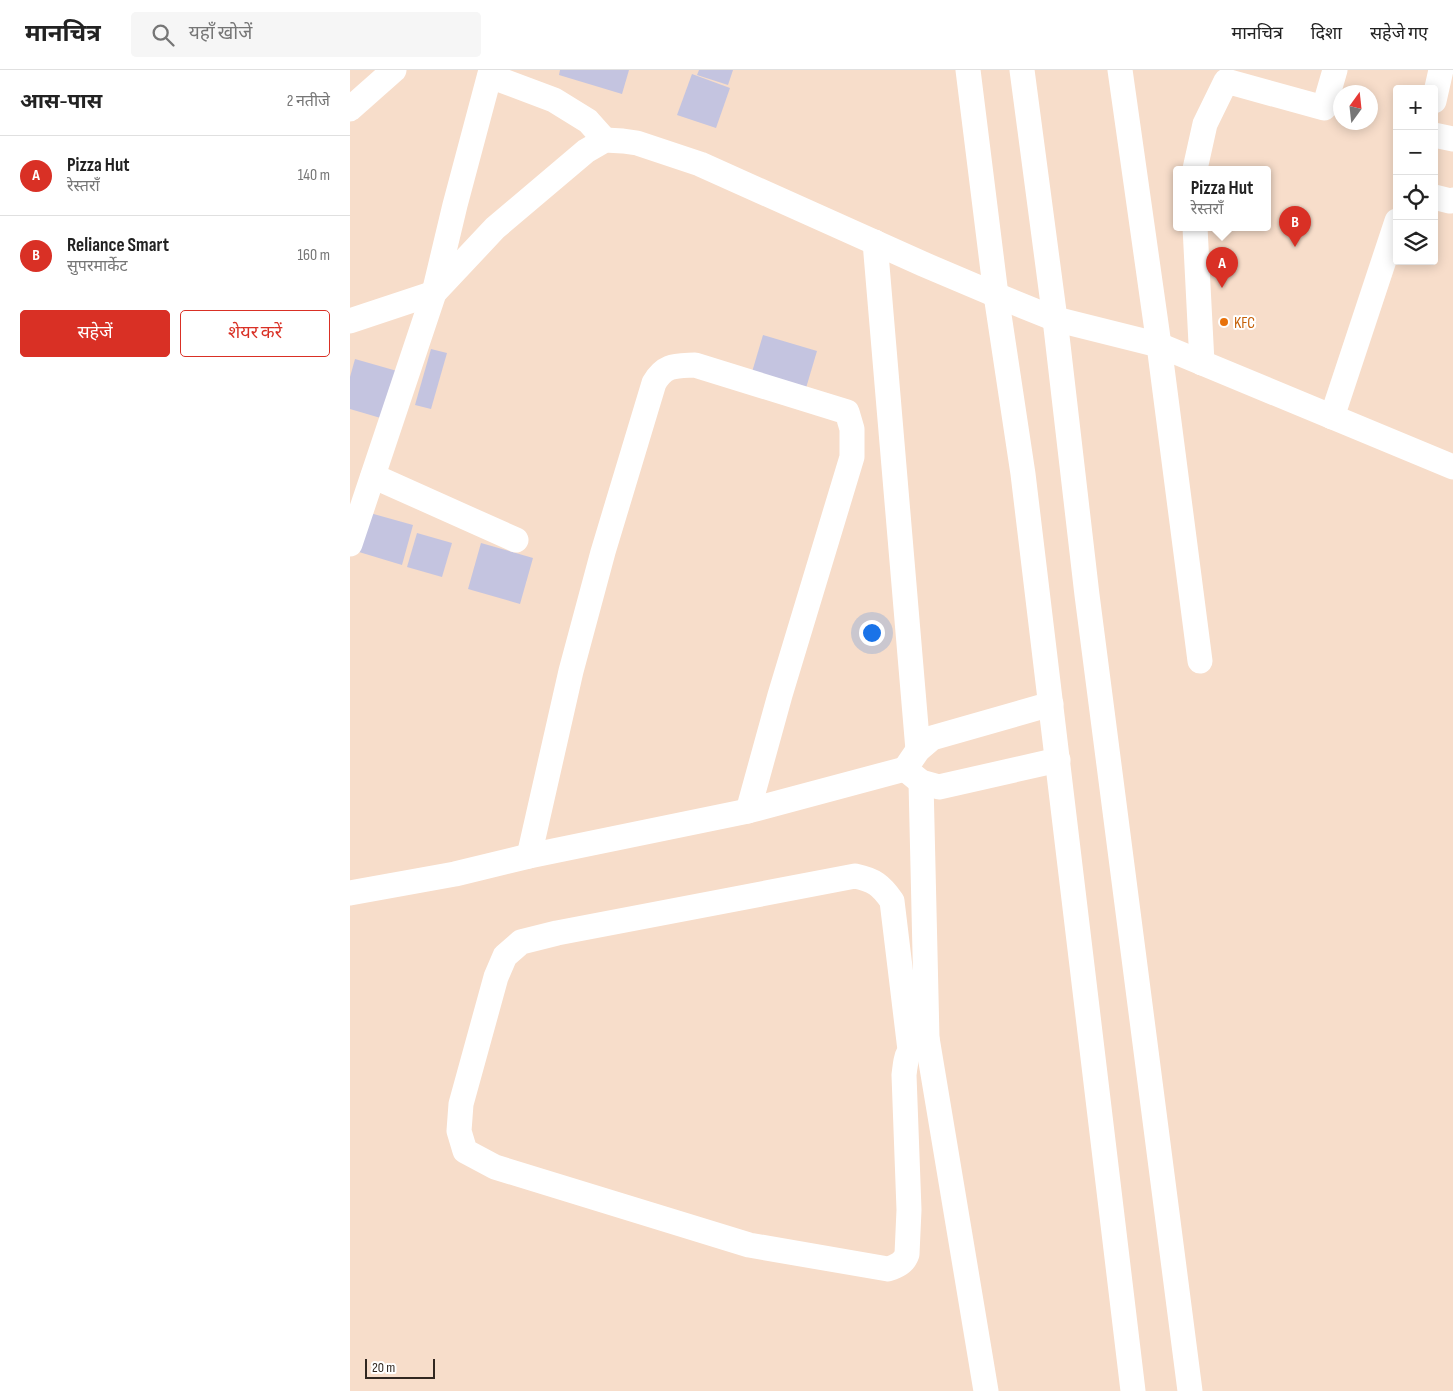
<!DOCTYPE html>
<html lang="hi">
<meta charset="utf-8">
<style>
body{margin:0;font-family:"Sofia Sans Condensed","Noto Sans Devanagari",sans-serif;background:#f6f6f6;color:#222}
.controls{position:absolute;right:15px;top:15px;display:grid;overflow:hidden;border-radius:5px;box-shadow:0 2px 12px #0003}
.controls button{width:45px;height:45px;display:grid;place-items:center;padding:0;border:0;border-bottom:1px solid #e0e0e0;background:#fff;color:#222;font:25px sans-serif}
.compass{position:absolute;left:983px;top:15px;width:45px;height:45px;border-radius:50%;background:#fff;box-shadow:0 2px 12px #0003;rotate:15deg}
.scale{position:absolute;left:15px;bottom:12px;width:70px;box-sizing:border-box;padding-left:5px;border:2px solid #312720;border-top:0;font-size:14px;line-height:18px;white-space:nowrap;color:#312720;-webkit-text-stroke:4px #fff;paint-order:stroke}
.you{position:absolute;left:521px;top:562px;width:18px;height:18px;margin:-12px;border:4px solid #fff;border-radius:50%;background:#1a73e8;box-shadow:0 0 0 8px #1a73e833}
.badge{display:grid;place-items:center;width:32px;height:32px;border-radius:50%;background:#d93025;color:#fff;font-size:16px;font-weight:700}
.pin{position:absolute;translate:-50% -41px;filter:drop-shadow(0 1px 2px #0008)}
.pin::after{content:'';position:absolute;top:26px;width:18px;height:15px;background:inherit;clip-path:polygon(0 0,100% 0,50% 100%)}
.popup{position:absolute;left:823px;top:96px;width:98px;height:65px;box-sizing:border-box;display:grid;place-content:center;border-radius:5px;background:#fff;filter:drop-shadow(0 1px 4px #0005);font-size:16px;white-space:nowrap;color:#767676}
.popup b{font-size:19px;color:#222}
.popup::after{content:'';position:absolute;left:50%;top:100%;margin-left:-10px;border:10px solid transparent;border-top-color:#fff}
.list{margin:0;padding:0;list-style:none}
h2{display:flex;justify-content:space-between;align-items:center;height:65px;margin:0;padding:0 20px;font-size:21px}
h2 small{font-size:16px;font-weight:400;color:#767676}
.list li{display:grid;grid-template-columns:32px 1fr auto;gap:15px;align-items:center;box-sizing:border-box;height:80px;padding:0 20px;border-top:1px solid #e0e0e0}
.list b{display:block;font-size:19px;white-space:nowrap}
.list p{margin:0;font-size:16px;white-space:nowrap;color:#767676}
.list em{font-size:16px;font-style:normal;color:#767676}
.actions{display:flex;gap:10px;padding:15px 20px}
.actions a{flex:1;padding:11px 0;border:1px solid #d93025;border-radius:5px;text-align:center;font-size:18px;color:#d93025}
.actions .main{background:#d93025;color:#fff}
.icon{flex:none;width:28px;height:28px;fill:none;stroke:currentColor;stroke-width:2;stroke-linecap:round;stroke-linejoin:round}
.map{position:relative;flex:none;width:1103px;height:1321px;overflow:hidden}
header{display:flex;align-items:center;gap:30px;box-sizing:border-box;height:70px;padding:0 25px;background:#fff;border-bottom:1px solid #e0e0e0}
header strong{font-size:24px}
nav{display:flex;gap:28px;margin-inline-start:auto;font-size:18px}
.search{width:350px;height:45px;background:#f6f6f6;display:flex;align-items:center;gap:12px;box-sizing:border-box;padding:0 18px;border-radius:5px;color:#767676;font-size:19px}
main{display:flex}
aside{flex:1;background:#fff}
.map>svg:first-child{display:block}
.building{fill:#c4c4e0}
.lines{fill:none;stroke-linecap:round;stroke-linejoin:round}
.minor{stroke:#fff;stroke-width:25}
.food-dot{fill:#e8710a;stroke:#fff;stroke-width:2}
.labels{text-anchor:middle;stroke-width:4;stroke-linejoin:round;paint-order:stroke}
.food-label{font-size:16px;fill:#c56008;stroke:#fff;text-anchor:start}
</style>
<header>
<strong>मानचित्र</strong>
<div class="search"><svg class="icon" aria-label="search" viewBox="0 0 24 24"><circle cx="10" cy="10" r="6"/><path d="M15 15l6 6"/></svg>यहाँ खोजें</div>
<nav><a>मानचित्र</a><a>दिशा</a><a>सहेजे गए</a></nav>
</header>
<main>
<aside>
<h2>आस-पास<small>2 नतीजे</small></h2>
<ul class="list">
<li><span class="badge">A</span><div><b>Pizza Hut</b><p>रेस्तराँ</p></div><em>140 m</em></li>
<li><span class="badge">B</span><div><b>Reliance Smart</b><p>सुपरमार्केट</p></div><em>160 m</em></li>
</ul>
<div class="actions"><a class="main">सहेजें</a><a>शेयर करें</a></div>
</aside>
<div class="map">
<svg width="1103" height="1321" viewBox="0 0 1103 1321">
<rect width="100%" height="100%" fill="#f7ddca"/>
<!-- building -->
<g class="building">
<polygon points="210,0 279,0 272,24 209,5"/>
<polygon points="349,0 383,0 378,15 347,5"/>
<polygon points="342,4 380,18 366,58 327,45"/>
<polygon points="413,265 467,281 456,318 402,302"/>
<polygon points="81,279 97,283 81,339 65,335"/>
<polygon points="5,289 47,301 34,349 0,339 0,307"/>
<polygon points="20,443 63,455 52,495 9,482"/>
<polygon points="67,463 102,473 92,507 57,497"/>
<polygon points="131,473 183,488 170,534 118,519"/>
</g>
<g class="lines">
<!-- minor -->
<g class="minor">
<polyline points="618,0 646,225 673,404 783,1321"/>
<polyline points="672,0 705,249 737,525 840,1321"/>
<polyline points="770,0 809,275 850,591"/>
<polyline points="140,6 204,30 238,51 255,70"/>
<polyline points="1084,31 1091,0"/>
<polyline points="0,39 44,0"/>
<polyline points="1084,65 1103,69"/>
<polyline points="845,99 855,54 876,11 974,38 985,0"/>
<polyline points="1084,127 1100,131 1103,130"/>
<polyline points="845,157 852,293"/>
<polyline points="525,172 568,680"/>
<polyline points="0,251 84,223 145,158 236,81 255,70 273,71 287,73 350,94 573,194 646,225 705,249 809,275 1103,397"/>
<polyline points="982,347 1047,151"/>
<polyline points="23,406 166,470"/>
<polyline points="0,474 84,223 105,135 141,0"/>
<polyline points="701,634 582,668 568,680 555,699 571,712 589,717 708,690"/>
<polyline points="571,712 577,968 636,1321"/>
<path d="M179,786l42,-185 32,-119 51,-169c11,-19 22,-17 41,-18l152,47 5,17v28l-72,238 -32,116"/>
<polyline points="0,823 105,804 179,786 398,741 555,699"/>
<path d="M560,980l-18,-149c-11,-16 -18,-21 -37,-25l-298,57 -36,9 -16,14 -9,21 -35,127 -2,27 6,20 30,16 254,78 139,24c9,-3 16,-6 19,-15l2,-44 -5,-135c3,-25 3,-24 23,-37"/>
</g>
</g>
<!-- markers -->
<circle class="food-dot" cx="874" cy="252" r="5"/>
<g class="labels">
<!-- food labels -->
<g class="food-label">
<text x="884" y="258">KFC</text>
</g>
</g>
</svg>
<div class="controls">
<button>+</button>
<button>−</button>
<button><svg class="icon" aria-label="locate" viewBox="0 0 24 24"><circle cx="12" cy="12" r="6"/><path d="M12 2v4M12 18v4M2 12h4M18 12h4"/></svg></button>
<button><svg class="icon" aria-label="layers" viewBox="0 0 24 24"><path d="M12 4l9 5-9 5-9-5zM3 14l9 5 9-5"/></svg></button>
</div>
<svg class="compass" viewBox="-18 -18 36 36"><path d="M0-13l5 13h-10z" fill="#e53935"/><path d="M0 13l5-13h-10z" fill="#767676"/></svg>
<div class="scale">20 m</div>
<div class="you"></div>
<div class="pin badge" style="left:872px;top:218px">A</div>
<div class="popup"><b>Pizza Hut</b>रेस्तराँ</div>
<div class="pin badge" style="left:945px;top:177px">B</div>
</div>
</main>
